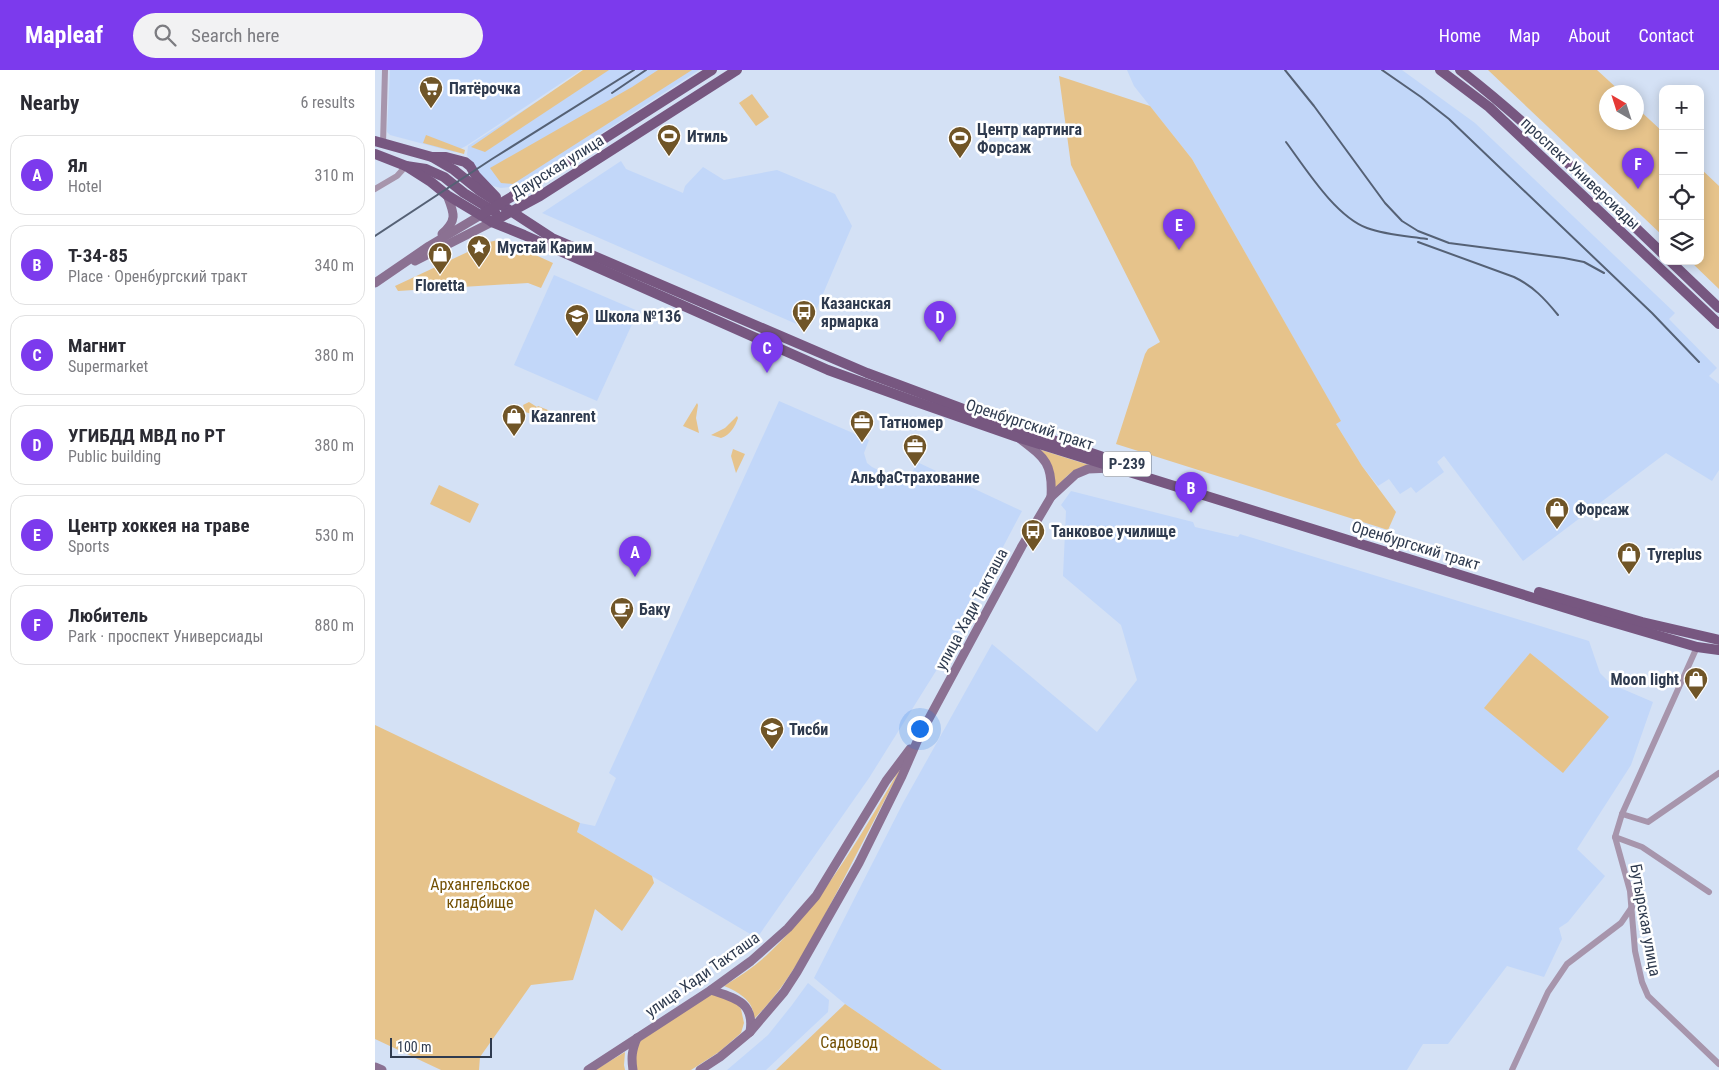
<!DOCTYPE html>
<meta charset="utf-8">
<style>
body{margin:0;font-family:"Roboto Condensed",sans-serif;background:#f2f2f3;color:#2b2b33}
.controls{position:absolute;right:15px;top:15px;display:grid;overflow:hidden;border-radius:10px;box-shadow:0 2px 12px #0003}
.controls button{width:45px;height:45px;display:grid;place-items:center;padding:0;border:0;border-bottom:1px solid #e1e1e2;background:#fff;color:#2b2b33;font:25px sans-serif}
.compass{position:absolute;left:1224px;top:15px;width:45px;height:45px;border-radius:50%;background:#fff;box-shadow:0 2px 12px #0003;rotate:321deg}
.scale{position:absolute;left:15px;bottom:12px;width:102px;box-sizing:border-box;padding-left:5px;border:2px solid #2f3b4f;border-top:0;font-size:14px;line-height:18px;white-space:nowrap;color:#2f3b4f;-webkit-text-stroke:4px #fff;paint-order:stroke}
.you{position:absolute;left:544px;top:658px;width:18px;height:18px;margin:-12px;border:4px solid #fff;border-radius:50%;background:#1a73e8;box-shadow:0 0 0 8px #1a73e833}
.badge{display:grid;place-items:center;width:32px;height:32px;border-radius:50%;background:#7c3aed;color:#fff;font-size:16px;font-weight:700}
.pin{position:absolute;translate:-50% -41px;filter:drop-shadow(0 1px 2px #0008)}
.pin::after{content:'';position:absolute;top:26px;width:18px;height:15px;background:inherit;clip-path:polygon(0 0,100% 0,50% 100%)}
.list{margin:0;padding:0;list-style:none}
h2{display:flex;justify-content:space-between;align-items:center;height:65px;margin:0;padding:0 20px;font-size:21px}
h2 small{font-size:16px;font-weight:400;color:#7c7c81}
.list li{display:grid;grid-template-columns:32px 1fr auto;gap:15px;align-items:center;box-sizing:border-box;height:80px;margin:0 10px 10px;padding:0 10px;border:1px solid #e1e1e2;border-radius:15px}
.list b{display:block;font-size:19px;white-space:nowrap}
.list p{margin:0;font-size:16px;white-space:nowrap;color:#7c7c81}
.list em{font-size:16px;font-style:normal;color:#7c7c81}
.icon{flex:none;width:28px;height:28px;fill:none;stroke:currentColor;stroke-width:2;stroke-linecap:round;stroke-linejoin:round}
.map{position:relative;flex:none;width:1344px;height:1000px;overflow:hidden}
header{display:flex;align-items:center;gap:30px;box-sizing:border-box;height:70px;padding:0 25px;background:#7c3aed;color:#fff}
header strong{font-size:24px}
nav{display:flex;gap:28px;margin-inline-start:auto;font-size:18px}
.search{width:350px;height:45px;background:#f2f2f3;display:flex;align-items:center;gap:12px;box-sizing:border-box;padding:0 18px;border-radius:28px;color:#7c7c81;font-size:19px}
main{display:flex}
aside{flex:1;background:#fff}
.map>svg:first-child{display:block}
.built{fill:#c2d7f9}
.green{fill:#e6c38b}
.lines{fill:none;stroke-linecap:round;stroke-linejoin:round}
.street{stroke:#a795ac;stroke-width:6}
.secondary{stroke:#8b7192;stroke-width:9}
.primary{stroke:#775780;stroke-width:10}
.rail{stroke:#556175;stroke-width:2}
.labels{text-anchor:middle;stroke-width:5;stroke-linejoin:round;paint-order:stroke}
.shield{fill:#fff;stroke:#6d7684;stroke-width:1}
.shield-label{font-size:15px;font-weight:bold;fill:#2f3b4f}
.poi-label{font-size:16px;font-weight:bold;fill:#2f3b4f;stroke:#fff;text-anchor:start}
.street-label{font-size:16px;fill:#2f3b4f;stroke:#fff}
.park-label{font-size:16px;fill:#735003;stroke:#fff}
</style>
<header>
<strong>Mapleaf</strong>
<div class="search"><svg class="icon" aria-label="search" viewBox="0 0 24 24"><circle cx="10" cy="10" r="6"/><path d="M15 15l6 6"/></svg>Search here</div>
<nav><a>Home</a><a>Map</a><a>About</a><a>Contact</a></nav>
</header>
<main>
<aside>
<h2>Nearby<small>6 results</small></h2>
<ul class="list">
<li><span class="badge">A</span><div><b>Ял</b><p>Hotel</p></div><em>310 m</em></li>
<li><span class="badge">B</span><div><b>T-34-85</b><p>Place · Оренбургский тракт</p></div><em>340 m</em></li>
<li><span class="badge">C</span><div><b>Магнит</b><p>Supermarket</p></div><em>380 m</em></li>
<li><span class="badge">D</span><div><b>УГИБДД МВД по РТ</b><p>Public building</p></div><em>380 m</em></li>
<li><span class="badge">E</span><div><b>Центр хоккея на траве</b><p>Sports</p></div><em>530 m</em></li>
<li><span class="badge">F</span><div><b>Любитель</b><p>Park · проспект Универсиады</p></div><em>880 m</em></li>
</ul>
</aside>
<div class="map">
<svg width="1344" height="1000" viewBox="0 0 1344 1000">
<rect width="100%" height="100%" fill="#d4e1f5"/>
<!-- built -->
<g class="built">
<polygon points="15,0 206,0 91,76 79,82 15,65 12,62"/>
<polygon points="211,0 324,0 145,116 126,118 118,116 107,108 92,85 93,76"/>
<polygon points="752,0 1027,0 1100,53 1300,243 1294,249 1342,298 1334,306 1344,314 1344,400 1337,411 1291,383 1148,491 1069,386 1062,392 1069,402 1041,423 1036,417 1025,424 1014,409 1003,416 987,396 961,354 965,350 817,89 759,16"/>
<polygon points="246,91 251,99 308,123 310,116 328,97 349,110 402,100 460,124 477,156 433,259 167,143"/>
<polygon points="179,205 263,241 222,331 139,295"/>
<polygon points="404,331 494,370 489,383 492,393 497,397 520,408 531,407 538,401 542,392 647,441 571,585 494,708 382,868 202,762 205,753 220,756 241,708 234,703"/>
<polygon points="696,421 818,452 820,457 863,467 865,464 1214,571 1225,603 1236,614 1278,632 1256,695 1202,779 1230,806 1193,852 1184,858 1187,869 1169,907 1132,896 1073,974 1048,974 1032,1000 567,1000 470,934 439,908 528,733 617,574 722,662 762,610 746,555 688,506 691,441 686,435"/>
<polygon points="433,913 454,930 453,942 391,1000 352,1000 393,965 417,935"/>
</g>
<!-- green -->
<g class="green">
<polygon points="208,0 234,0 110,82 96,77"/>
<polygon points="283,0 317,0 138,114 126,113 115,98 257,17"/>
<polygon points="1113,0 1222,0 1246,22 1232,22 1232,52 1262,52 1262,38 1288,62 1288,166"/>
<polygon points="684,6 775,36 817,89 966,351 961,354 987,396 1021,442 1013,460 741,374 770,284 773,279 785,272 696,95"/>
<polygon points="377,24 394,47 381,56 364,33"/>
<polygon points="51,65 90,80 89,84 48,73"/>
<polygon points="1325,98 1344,116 1344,219 1315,191 1325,191"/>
<polygon points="123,170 130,171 178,193 166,218 153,213 23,221 20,216 114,172"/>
<path d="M154,332l8,5 1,-1c7,3 17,5 16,13l-6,3 -14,-6 2,-4 -4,2 -7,-2 -2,-7z"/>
<polygon points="322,333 323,335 321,348 324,363 308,356"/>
<path d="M362,346l1,2c-3,9 -8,17 -17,20l-10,-3 14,-7z"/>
<path d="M660,378l54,17c-18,4 -24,12 -35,27 1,-24 -1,-28 -19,-44z"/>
<polygon points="358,379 370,384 361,403 356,386"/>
<polygon points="64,415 104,434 95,453 55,434"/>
<polygon points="1155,583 1234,647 1188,703 1109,638"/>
<polygon points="0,655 205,753 202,762 277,806 279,813 247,861 220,839 198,910 156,915 105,987 104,1000 66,1000 0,969"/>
<path d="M533,685c-23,45 -47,90 -70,135 -24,45 -48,94 -85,130 4,-17 -15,-29 -29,-34 16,-10 33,-21 46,-34 59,-56 97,-128 138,-197z"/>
<polygon points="340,924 361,933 366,939 369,953 366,963 344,982 316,1000 259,1000 262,973 333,926"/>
<polygon points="470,934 567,1000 401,1000"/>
<polygon points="250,982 249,995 250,1000 220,1000"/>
</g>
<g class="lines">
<!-- street -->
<g class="street">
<polyline points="8,74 10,0"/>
<polyline points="0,119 22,106 31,96"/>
<polyline points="1322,577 1247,744 1240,767 1255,821 1260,881 1267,912 1273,926 1344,994"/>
<polyline points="1247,744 1273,752 1344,703"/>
<polyline points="1240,767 1267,777 1334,822"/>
<polyline points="1137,1000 1173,922 1192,894 1246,853 1257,837"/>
</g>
<!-- secondary -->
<g class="secondary">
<path d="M67,164c16,-14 12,-21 5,-39"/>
<polyline points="40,191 117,152"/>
<polyline points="0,213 54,176 106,145"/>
<path d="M644,368c26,20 34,25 32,59"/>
<path d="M336,920c24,8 44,12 39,42"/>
<polyline points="0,997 7,1000"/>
<polyline points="213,1000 336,920 376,891 413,858 441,826 511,711 535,679"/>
<path d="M258,1000c-2,-13 -1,-20 4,-32"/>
<polyline points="325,1000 345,987 375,962 409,922 422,902 484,793 527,706 544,667 647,476 676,427 701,404 713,399 737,398"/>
</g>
<!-- primary -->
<g class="primary">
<polyline points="1065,0 1114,37 1344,254"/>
<path d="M1085,0c72,56 137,121 203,184"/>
<polyline points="0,71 57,87 71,87 90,92 95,96 101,106 121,127"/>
<polyline points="0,84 31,96 51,99 69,107 89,123 120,142"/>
<polyline points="57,87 79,100 105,121 177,168 492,303 607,346 737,390"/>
<polyline points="31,96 56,112 72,125 117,152 149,165 453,300 536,330 642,367 1220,547 1322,577 1344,580"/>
<polyline points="106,145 158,114 337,0"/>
<polyline points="117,152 165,126 362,0"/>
<polyline points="1295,191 1344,238"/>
<polyline points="1164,522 1267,552 1344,570"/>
</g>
<!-- rail -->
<g class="rail">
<polyline points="910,0 939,36 1010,133 1027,151 1043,161 1074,173 1189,188 1209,192 1229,203"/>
<polyline points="1007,0 1046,27 1074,49 1277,243 1324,292"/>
<polyline points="237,23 271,0"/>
<path d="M911,72c20,27 49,74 81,86 19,7 40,8 60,11"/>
<polyline points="0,166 117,89 259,0"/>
<path d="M1043,172l96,35c19,9 31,22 44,38"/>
</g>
</g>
<!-- icons -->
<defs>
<g id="supermarket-pin" transform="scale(1.25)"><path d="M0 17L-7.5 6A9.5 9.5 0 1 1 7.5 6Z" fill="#705527" stroke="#fff"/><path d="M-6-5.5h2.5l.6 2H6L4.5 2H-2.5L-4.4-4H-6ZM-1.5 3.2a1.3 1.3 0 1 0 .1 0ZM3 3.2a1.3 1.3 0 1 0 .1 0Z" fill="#fff"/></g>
<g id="stadium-pin" transform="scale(1.25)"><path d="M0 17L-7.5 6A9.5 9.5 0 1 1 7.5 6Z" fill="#705527" stroke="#fff"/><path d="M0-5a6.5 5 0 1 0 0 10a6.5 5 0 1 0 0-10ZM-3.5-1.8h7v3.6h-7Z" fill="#fff"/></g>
<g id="sight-pin" transform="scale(1.25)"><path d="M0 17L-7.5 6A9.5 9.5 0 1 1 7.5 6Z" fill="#705527" stroke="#fff"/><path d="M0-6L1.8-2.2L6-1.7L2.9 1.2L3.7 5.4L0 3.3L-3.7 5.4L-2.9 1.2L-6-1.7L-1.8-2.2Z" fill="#fff"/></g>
<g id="shop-pin" transform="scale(1.25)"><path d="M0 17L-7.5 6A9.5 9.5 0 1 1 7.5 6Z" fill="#705527" stroke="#fff"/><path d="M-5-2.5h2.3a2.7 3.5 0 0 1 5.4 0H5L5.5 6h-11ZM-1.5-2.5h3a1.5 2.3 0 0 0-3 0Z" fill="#fff"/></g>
<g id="bus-pin" transform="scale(1.25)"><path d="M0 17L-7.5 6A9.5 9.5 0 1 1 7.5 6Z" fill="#705527" stroke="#fff"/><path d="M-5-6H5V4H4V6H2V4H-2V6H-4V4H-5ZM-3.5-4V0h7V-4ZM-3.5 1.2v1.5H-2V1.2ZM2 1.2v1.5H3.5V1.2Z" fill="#fff"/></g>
<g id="school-pin" transform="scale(1.25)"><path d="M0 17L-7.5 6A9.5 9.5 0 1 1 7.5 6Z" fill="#705527" stroke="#fff"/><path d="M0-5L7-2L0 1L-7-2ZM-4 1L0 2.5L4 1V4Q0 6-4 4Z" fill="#fff"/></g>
<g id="office-pin" transform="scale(1.25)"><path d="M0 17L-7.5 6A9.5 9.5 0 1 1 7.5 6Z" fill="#705527" stroke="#fff"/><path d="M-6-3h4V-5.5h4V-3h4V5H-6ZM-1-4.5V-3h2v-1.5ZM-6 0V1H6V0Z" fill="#fff"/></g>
<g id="cafe-pin" transform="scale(1.25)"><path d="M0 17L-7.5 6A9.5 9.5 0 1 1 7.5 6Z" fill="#705527" stroke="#fff"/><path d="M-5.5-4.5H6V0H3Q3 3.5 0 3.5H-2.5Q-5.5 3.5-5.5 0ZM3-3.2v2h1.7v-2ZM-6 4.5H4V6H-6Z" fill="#fff"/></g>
<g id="university-pin" transform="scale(1.25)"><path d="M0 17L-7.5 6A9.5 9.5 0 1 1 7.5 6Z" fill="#705527" stroke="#fff"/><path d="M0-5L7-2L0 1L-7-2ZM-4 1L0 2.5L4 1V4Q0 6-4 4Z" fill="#fff"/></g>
</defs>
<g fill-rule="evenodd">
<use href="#supermarket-pin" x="56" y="18"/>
<use href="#stadium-pin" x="294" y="66"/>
<use href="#stadium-pin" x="585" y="68"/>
<use href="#sight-pin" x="104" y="177"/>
<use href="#shop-pin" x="65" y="184"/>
<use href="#bus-pin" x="429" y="242"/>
<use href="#school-pin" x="202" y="246"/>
<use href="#shop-pin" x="139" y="346"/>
<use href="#office-pin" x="487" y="352"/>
<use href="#office-pin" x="540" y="376"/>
<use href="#shop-pin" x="1182" y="439"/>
<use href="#bus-pin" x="658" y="461"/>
<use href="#shop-pin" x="1254" y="484"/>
<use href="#cafe-pin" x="247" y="539"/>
<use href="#shop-pin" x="1321" y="609"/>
<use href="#university-pin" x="397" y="659"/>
</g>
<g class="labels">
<!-- shield labels -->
<rect class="shield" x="728" y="381.5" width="48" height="25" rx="4"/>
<g class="shield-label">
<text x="752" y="399">Р-239</text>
</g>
<!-- poi labels -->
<g class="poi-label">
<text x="74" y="24">Пятёрочка</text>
<text x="602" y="65">Центр картинга<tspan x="602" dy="18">Форсаж</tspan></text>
<text x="312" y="72">Итиль</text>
<text x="122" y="183">Мустай Карим</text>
<text x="65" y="221" text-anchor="middle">Floretta</text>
<text x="446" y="239">Казанская<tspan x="446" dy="18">ярмарка</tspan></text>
<text x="220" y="252">Школа №136</text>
<text x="156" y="352">Kazanrent</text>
<text x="504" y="358">Татномер</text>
<text x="540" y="413" text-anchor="middle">АльфаСтрахование</text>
<text x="1200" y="445">Форсаж</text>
<text x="676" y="467">Танковое училище</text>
<text x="1272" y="490">Tyreplus</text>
<text x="264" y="545">Баку</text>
<text x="1304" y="615" text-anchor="end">Moon light</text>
<text x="414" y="665">Тисби</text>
</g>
<!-- street labels -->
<g class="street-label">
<text transform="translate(182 96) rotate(-32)" y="6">Даурская улица</text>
<text transform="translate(1206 103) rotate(43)" y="6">проспект Универсиады</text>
<text transform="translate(655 354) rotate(18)" y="6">Оренбургский тракт</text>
<text transform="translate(1041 475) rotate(17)" y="6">Оренбургский тракт</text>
<text transform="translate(596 539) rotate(-62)" y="6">улица Хади Такташа</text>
<text transform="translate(1271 850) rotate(80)" y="6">Бутырская улица</text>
<text transform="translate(327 904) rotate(-35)" y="6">улица Хади Такташа</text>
</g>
<!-- park labels -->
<g class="park-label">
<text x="105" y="820">Архангельское<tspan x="105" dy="18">кладбище</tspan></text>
<text x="474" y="978">Садовод</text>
</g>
</g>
</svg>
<div class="controls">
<button>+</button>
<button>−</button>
<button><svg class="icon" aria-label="locate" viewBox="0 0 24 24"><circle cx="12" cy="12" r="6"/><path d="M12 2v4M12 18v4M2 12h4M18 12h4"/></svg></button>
<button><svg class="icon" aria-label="layers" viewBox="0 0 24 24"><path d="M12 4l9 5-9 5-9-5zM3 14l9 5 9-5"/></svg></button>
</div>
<svg class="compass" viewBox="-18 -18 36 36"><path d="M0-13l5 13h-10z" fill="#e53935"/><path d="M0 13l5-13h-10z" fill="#7c7c81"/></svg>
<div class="scale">100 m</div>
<div class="you"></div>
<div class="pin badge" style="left:260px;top:507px">A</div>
<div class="pin badge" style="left:816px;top:443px">B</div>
<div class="pin badge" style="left:392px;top:303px">C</div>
<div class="pin badge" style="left:565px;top:272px">D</div>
<div class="pin badge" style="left:804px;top:180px">E</div>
<div class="pin badge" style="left:1263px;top:119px">F</div>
</div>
</main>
